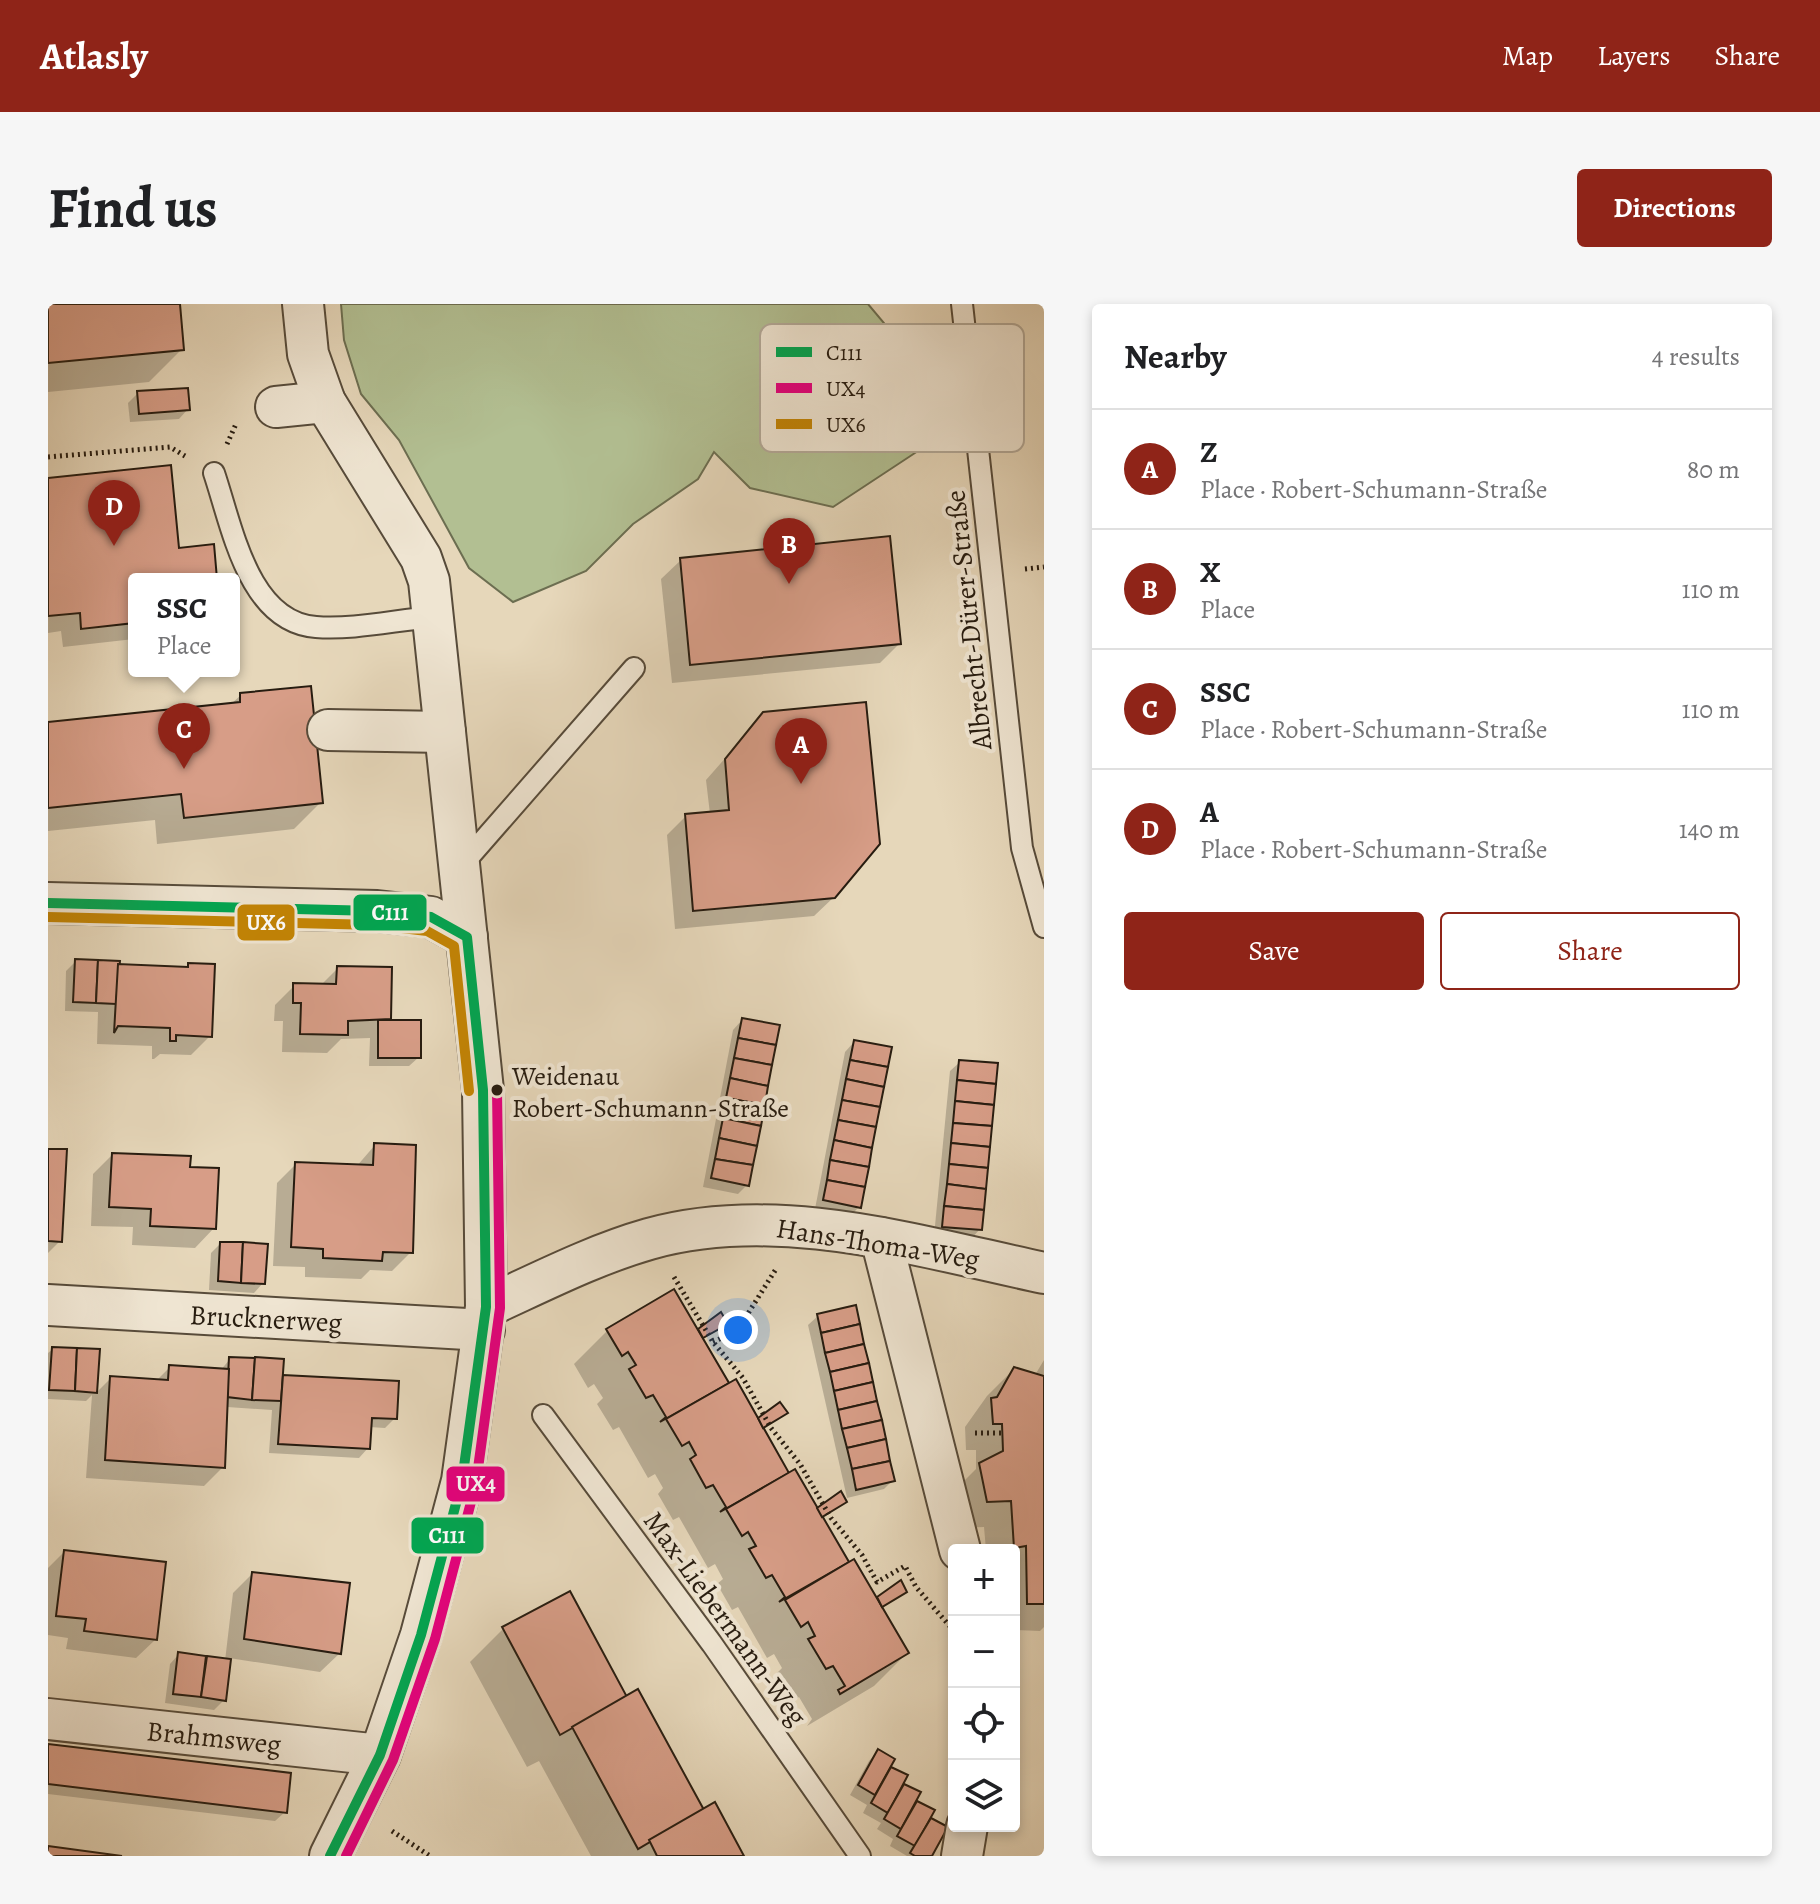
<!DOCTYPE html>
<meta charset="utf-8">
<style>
body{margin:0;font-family:Alegreya,serif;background:#f6f6f6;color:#202124}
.controls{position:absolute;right:24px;bottom:24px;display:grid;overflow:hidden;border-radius:8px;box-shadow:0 4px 12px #0003}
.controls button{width:72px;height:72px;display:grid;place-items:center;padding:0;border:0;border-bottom:2px solid #e0e0e0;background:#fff;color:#202124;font:40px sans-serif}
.you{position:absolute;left:690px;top:1026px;width:28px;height:28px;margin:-20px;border:6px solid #fff;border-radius:50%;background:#1a73e8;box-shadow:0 0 0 12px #1a73e833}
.badge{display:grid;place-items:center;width:52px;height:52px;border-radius:50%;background:#8f2418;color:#fff;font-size:26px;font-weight:700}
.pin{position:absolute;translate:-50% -66px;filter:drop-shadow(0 2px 4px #0008)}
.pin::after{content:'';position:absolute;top:42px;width:28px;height:24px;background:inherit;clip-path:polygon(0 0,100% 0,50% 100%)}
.popup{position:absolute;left:80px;top:269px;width:112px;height:104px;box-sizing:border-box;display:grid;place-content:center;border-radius:8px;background:#fff;filter:drop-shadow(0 2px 6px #0005);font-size:26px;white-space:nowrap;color:#757577}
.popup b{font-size:30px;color:#202124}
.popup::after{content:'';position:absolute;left:50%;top:100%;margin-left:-16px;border:16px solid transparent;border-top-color:#fff}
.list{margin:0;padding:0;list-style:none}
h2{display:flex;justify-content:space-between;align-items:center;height:104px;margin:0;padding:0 32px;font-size:34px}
h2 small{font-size:26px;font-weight:400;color:#757577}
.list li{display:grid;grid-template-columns:52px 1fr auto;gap:24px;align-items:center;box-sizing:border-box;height:120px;padding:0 32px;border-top:2px solid #e0e0e0}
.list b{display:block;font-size:30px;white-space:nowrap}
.list p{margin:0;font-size:26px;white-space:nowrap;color:#757577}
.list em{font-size:26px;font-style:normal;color:#757577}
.actions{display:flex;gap:16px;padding:24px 32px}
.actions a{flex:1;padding:18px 0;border:2px solid #8f2418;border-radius:8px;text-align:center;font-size:28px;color:#8f2418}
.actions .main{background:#8f2418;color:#fff}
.icon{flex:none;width:44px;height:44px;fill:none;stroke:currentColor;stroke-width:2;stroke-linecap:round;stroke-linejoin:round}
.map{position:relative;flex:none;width:996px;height:1552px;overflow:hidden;border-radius:8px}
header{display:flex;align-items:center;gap:48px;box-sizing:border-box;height:112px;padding:0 40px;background:#8f2418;color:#fff}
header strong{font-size:38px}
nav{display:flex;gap:44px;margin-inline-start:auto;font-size:28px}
.intro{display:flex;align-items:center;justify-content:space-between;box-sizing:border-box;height:192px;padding:0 48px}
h1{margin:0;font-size:56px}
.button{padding:20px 36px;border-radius:8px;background:#8f2418;color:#fff;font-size:28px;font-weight:700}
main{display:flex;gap:48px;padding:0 48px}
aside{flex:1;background:#fff;border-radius:8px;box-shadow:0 4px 12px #0003}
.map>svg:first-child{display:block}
.green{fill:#b2bf92;stroke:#6c6e51;stroke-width:2}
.shadow{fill:#0003}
.building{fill:#d79d87;stroke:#271c10;stroke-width:2}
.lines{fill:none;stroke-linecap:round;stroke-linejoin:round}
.lane-casing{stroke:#574b3a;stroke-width:24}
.street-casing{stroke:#574b3a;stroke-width:44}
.path{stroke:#271c10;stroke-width:5;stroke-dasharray:2 4;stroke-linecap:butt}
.lane{stroke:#efe5d2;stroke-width:20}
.street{stroke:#efe5d2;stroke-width:40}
.bus-1-casing{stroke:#efe5d2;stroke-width:16}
.bus-2-casing{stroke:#efe5d2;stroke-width:16}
.bus-3-casing{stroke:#efe5d2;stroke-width:16}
.bus-1{stroke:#00a651;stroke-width:10}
.bus-2{stroke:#e5007d;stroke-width:10}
.bus-3{stroke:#c38404;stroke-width:10}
.bus-dot{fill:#271c10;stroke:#efe5d2;stroke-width:3}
.labels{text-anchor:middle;stroke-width:8;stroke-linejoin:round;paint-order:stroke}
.bus-label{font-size:26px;fill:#271c10;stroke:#efe5d2;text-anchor:start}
.street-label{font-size:28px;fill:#271c10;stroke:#efe5d2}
.key{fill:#efe5d2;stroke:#b3a998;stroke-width:2}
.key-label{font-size:22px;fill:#271c10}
.line-badge{stroke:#efe5d2;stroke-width:3}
.badge-label{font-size:22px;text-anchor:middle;font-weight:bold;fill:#fff}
</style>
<header>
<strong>Atlasly</strong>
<nav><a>Map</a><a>Layers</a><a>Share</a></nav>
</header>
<div class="intro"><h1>Find us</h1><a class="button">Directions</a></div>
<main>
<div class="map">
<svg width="996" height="1552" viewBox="0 0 996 1552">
<rect width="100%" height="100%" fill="#e6d7ba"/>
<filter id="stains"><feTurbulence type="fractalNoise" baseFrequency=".0025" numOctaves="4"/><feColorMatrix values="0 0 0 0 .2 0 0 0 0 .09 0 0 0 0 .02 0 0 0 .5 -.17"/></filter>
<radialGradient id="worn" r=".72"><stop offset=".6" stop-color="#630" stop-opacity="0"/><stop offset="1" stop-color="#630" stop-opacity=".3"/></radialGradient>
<!-- green -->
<polygon class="green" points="293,0 820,0 841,25 883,90 870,147 785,203 702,184 666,148 650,175 585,220 538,267 465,298 421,264 351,136 313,90 296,36"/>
<!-- shadow -->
<g class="shadow">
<polygon points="0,0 130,0 134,45 101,78 0,88"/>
<polygon points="90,89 140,105 131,115 82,118 80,99"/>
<polygon points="0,176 130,246 167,275 86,275 86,335 15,343 13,327 0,329"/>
<polygon points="633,256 851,340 832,359 624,379 613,275"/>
<polygon points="193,391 264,417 279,437 268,449 273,498 246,525 109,540 107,516 0,527 0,420 182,401"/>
<polygon points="716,410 786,593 766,612 627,625 619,531 638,512 662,510 658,476"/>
<polygon points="28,657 68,662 164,662 162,732 143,751 112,750 106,755 104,755 104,742 49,740 50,708 17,707 18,667"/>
<polygon points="290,664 341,715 336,720 371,753 361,762 321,762 322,734 293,735 279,749 234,748 235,717 226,717 227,701 246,682 272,682"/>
<polygon points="694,716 699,881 690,890 655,883 685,726"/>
<polygon points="806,738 811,903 802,912 767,905 797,748"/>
<polygon points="912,758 932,925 923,935 886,932 902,767"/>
<polygon points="327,841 363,948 344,967 322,966 313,975 257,973 257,963 225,962 229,879 248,860 308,863"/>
<polygon points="0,847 12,937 0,949"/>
<polygon points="64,851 140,864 166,924 147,944 84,941 85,923 43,922 45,870"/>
<polygon points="172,940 215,979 206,989 161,986 163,949"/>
<polygon points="625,988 649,1028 672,1010 677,1019 654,1036 680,1081 709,1117 737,1109 715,1126 741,1171 769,1207 797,1198 774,1215 800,1260 828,1297 857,1288 833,1305 859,1349 826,1382 759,1422 764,1415 751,1393 745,1397 728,1370 734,1364 726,1350 719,1354 690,1303 684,1306 669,1280 675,1275 667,1260 660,1264 631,1213 625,1216 610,1190 615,1184 607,1170 600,1174 571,1123 565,1126 549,1100 555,1094 546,1080 540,1084 526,1060 559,1027"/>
<polygon points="770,1012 845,1176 836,1185 799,1194 760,1021"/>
<polygon points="5,1045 50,1047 47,1090 63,1074 108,1077 122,1063 172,1067 182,1055 233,1073 349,1079 347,1114 337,1124 321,1123 320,1144 311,1154 221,1149 224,1106 179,1103 175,1163 156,1182 38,1174 44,1091 38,1097 0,1095 0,1049"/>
<polygon points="996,1056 996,1323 992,1327 966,1326 966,1246 938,1246 936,1223 912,1224 905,1188 928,1165 928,1146 918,1146 917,1123 939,1092 966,1065 987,1071"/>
<polygon points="16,1248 108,1335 88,1354 18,1345 20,1334 0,1331 0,1264"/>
<polygon points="204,1270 292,1349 272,1368 181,1354 176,1396 166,1406 117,1399 122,1360 131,1350 177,1357 185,1289"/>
<polygon points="455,1325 578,1394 654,1507 694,1552 543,1552 491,1457 479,1463 422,1358"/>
<polygon points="0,1442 237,1508 227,1517 0,1490"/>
<polygon points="830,1447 840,1464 858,1472 853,1480 871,1489 866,1497 884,1507 880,1514 897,1524 881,1552 859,1552 842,1542 845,1535 829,1525 833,1519 815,1509 819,1501 802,1491 821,1457"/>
</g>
<!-- building -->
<g class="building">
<polygon points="0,0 132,0 136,46 0,59"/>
<polygon points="140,84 142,106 91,110 89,87"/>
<polygon points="123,161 131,244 166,240 169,275 86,275 86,319 33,325 32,309 0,312 0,174"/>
<polygon points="842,232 853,340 642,361 632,254"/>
<polygon points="263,382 275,499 136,514 133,490 0,504 0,418 192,398 192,389"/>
<polygon points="818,398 832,540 787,594 645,607 637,510 681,506 677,455 715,408"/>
<polygon points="27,655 50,656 48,699 25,698"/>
<polygon points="50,656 72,657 68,700 48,699"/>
<polygon points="140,659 167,660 164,733 128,731 128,737 122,737 122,724 70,722 66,729 70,660 140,663"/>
<polygon points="289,662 344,663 343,715 300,717 300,731 252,730 253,699 245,699 245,679 288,680"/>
<polygon points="694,714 732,721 728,741 690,734"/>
<rect x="330" y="716" width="43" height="38"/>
<polygon points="690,734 728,741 724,761 686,754"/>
<polygon points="806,736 844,743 840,763 802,756"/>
<polygon points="686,754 724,761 720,782 682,774"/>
<polygon points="802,756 840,763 836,783 798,775"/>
<polygon points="911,756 950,759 948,780 909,776"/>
<polygon points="682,774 720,782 717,801 678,794"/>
<polygon points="798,775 836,783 832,803 794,796"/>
<polygon points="909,776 948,780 946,801 907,797"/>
<polygon points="678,794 717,801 713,822 675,814"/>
<polygon points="794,796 832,803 828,823 790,816"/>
<polygon points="907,797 946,801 944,822 905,819"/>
<polygon points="675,814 713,822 709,842 671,834"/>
<polygon points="790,816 828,823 824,844 786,836"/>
<polygon points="905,819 944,822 942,843 903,839"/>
<polygon points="671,834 709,842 705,861 667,855"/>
<polygon points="786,836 824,844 821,863 782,856"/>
<polygon points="326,839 368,841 365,949 335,948 334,957 275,954 275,945 243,943 247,858 325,861"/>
<polygon points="903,839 942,843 940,864 901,860"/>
<polygon points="0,845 19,845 14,938 0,937"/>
<polygon points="64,849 143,852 142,863 171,864 168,925 102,922 103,905 61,903"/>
<polygon points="667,855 705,861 701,882 663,874"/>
<polygon points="782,856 821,863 817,883 779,876"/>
<polygon points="901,860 940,864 938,885 899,880"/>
<polygon points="779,876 817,883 813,904 775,896"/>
<polygon points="899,880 938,885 936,906 896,902"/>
<polygon points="896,902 936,906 934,926 894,923"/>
<polygon points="172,938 195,938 193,979 170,977"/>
<polygon points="195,938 220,940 217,980 193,979"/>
<polygon points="626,985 681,1079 612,1118 618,1113 605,1091 598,1094 581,1065 588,1061 580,1048 574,1052 558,1025"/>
<polygon points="808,1001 812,1020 773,1029 769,1010"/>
<polygon points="673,1008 680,1020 655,1034 650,1025"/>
<polygon points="812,1020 816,1040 777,1049 773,1029"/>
<polygon points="816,1040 821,1059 782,1068 777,1049"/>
<polygon points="4,1043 29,1044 27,1087 1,1086"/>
<polygon points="29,1044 52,1045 49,1089 27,1087"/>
<polygon points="181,1053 207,1054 204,1096 179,1093"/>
<polygon points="207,1053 236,1055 233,1097 204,1096"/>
<polygon points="821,1059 825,1078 786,1087 782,1068"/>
<polygon points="121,1061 181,1065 177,1164 57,1156 62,1072 120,1076"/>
<polygon points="966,1063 996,1072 996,1300 979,1300 978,1242 966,1244 963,1197 939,1198 931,1159 955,1147 954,1120 945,1120 943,1094 949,1093"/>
<polygon points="235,1071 351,1077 349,1115 324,1114 322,1145 230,1140"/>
<polygon points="688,1075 741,1169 672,1208 678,1203 665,1181 658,1184 642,1155 648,1151 641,1138 634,1142 618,1115"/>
<polygon points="825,1078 829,1097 790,1106 786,1087"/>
<polygon points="829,1097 834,1116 794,1125 790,1106"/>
<polygon points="732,1098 740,1109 715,1124 710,1114"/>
<polygon points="834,1116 838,1135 799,1144 794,1125"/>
<polygon points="838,1135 842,1157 804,1165 799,1144"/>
<polygon points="842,1157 847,1177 808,1186 804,1165"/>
<polygon points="747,1165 801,1258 731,1298 737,1293 724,1271 718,1274 701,1245 708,1242 700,1228 694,1232 678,1205"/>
<polygon points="793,1187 799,1198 774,1213 769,1204"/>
<polygon points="16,1246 118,1258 109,1336 36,1327 38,1315 8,1312"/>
<polygon points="806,1255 861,1349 792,1390 790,1386 797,1382 785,1362 778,1365 760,1335 767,1332 760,1318 753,1323 737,1296"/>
<polygon points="204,1268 302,1279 293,1350 196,1335"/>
<polygon points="853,1276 859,1288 834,1303 829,1293"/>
<polygon points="522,1287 579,1393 512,1431 454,1323"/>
<polygon points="130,1348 158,1352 153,1393 125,1390"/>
<polygon points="159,1352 183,1355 178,1397 153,1393"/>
<polygon points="590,1385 656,1506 590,1545 524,1423"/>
<polygon points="0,1440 243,1469 239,1509 0,1480"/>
<polygon points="830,1445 847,1455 827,1491 810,1481"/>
<polygon points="843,1463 860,1471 840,1509 823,1499"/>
<polygon points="856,1480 873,1488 853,1525 836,1515"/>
<polygon points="869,1497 887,1506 867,1542 849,1532"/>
<polygon points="667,1498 696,1552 609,1552 601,1536"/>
<polygon points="883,1514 900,1523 884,1552 867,1552 862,1549"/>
<polygon points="0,1542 74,1552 0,1552"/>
</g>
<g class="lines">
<!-- lane casing -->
<g class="lane-casing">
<g id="lane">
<polyline points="914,0 974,544 996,623"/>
<path d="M166,169c18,53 34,149 102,154 37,3 80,-7 117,-10"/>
<polyline points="413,562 586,364"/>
<polyline points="495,1111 664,1340 812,1552"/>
</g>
</g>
<!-- street casing -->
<g class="street-casing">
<g id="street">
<polyline points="255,0 260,50 277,98 373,254 381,277 435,786 438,1003 414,1177 373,1331 332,1451 282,1552"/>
<polyline points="228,103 277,98"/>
<polyline points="280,426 397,428"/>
<polyline points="0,599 329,607 383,613 419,633"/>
<polyline points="833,934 912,1246"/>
<polyline points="0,1001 436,1026"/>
<path d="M438,1003c53,-24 107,-52 163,-68 129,-36 268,7 395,34"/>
<polyline points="0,1415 332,1451"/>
<polyline points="914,1552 919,1522"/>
</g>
</g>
<!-- path -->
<g class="path">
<polyline points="179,140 188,120"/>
<polyline points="0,153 122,143 137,152"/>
<polyline points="977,265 996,263"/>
<polyline points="626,973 665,1038 695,1074 723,1124 752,1160 783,1214 814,1251 829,1278 857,1262 868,1283 906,1327"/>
<polyline points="665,1038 689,1027 728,965"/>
<polyline points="927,1129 955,1129"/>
<polyline points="344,1527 382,1552"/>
</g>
<!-- lane -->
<use href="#lane" class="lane"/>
<!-- street -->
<use href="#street" class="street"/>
<!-- bus-1 casing -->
<g class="bus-1-casing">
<polyline id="bus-1" points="0,599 329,607 383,613 419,633 435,786 438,1003 414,1177 373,1331 332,1451 282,1552"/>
</g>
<!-- bus-2 casing -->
<g class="bus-2-casing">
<polyline id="bus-2" points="298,1552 345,1456 387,1335 428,1179 452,1004 449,786"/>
</g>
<!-- bus-3 casing -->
<g class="bus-3-casing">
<polyline id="bus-3" points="0,613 328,621 379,627 406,642 421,787"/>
</g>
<!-- bus-1 -->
<use href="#bus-1" class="bus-1"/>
<!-- bus-2 -->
<use href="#bus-2" class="bus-2"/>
<!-- bus-3 -->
<use href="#bus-3" class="bus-3"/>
</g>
<!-- markers -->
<circle class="bus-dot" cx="449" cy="786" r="7"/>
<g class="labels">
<!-- bus labels -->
<g class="bus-label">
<text x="464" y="781">Weidenau<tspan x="464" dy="32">Robert-Schumann-Straße</tspan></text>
</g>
<!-- street labels -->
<g class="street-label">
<text transform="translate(920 316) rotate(-96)" y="10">Albrecht-Dürer-Straße</text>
<text transform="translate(830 939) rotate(9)" y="10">Hans-Thoma-Weg</text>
<text transform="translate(218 1014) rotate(3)" y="10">Brucknerweg</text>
<text transform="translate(678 1314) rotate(54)" y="10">Max-Liebermann-Weg</text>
<text transform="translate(166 1433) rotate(6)" y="10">Brahmsweg</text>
</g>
</g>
<!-- legend -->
<rect x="712" y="20" width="264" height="128" rx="12" class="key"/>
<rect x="728" y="43" width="36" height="10" fill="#00a651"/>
<rect x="728" y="79" width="36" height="10" fill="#e5007d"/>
<rect x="728" y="115" width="36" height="10" fill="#c38404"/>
<g class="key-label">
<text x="778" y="56">C111</text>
<text x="778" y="92">UX4</text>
<text x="778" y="128">UX6</text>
</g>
<g class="line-badge">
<rect x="304" y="589" width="76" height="39" rx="8" fill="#00a651"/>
<rect x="188" y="599" width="60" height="39" rx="8" fill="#c38404"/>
<rect x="397" y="1161" width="61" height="38" rx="8" fill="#e5007d"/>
<rect x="362" y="1212" width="75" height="39" rx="8" fill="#00a651"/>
</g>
<g class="badge-label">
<text x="342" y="616">C111</text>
<text x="218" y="626">UX6</text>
<text x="428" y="1187">UX4</text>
<text x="399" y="1239">C111</text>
</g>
<rect width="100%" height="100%" filter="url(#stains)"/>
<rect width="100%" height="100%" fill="url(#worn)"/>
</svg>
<div class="controls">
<button>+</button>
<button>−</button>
<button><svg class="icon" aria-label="locate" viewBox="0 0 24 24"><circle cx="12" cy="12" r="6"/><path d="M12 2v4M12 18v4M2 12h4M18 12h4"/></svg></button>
<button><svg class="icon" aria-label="layers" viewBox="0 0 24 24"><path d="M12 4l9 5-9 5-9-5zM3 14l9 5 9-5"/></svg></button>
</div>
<div class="you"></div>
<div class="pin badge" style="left:753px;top:480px">A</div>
<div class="pin badge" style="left:741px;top:280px">B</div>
<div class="pin badge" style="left:136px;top:465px">C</div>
<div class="popup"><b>SSC</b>Place</div>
<div class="pin badge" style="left:66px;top:242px">D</div>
</div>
<aside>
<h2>Nearby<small>4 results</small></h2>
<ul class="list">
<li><span class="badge">A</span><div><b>Z</b><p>Place · Robert-Schumann-Straße</p></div><em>80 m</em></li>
<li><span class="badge">B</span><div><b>X</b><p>Place</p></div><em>110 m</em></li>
<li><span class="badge">C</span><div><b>SSC</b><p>Place · Robert-Schumann-Straße</p></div><em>110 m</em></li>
<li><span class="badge">D</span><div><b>A</b><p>Place · Robert-Schumann-Straße</p></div><em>140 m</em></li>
</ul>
<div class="actions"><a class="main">Save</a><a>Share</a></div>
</aside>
</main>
